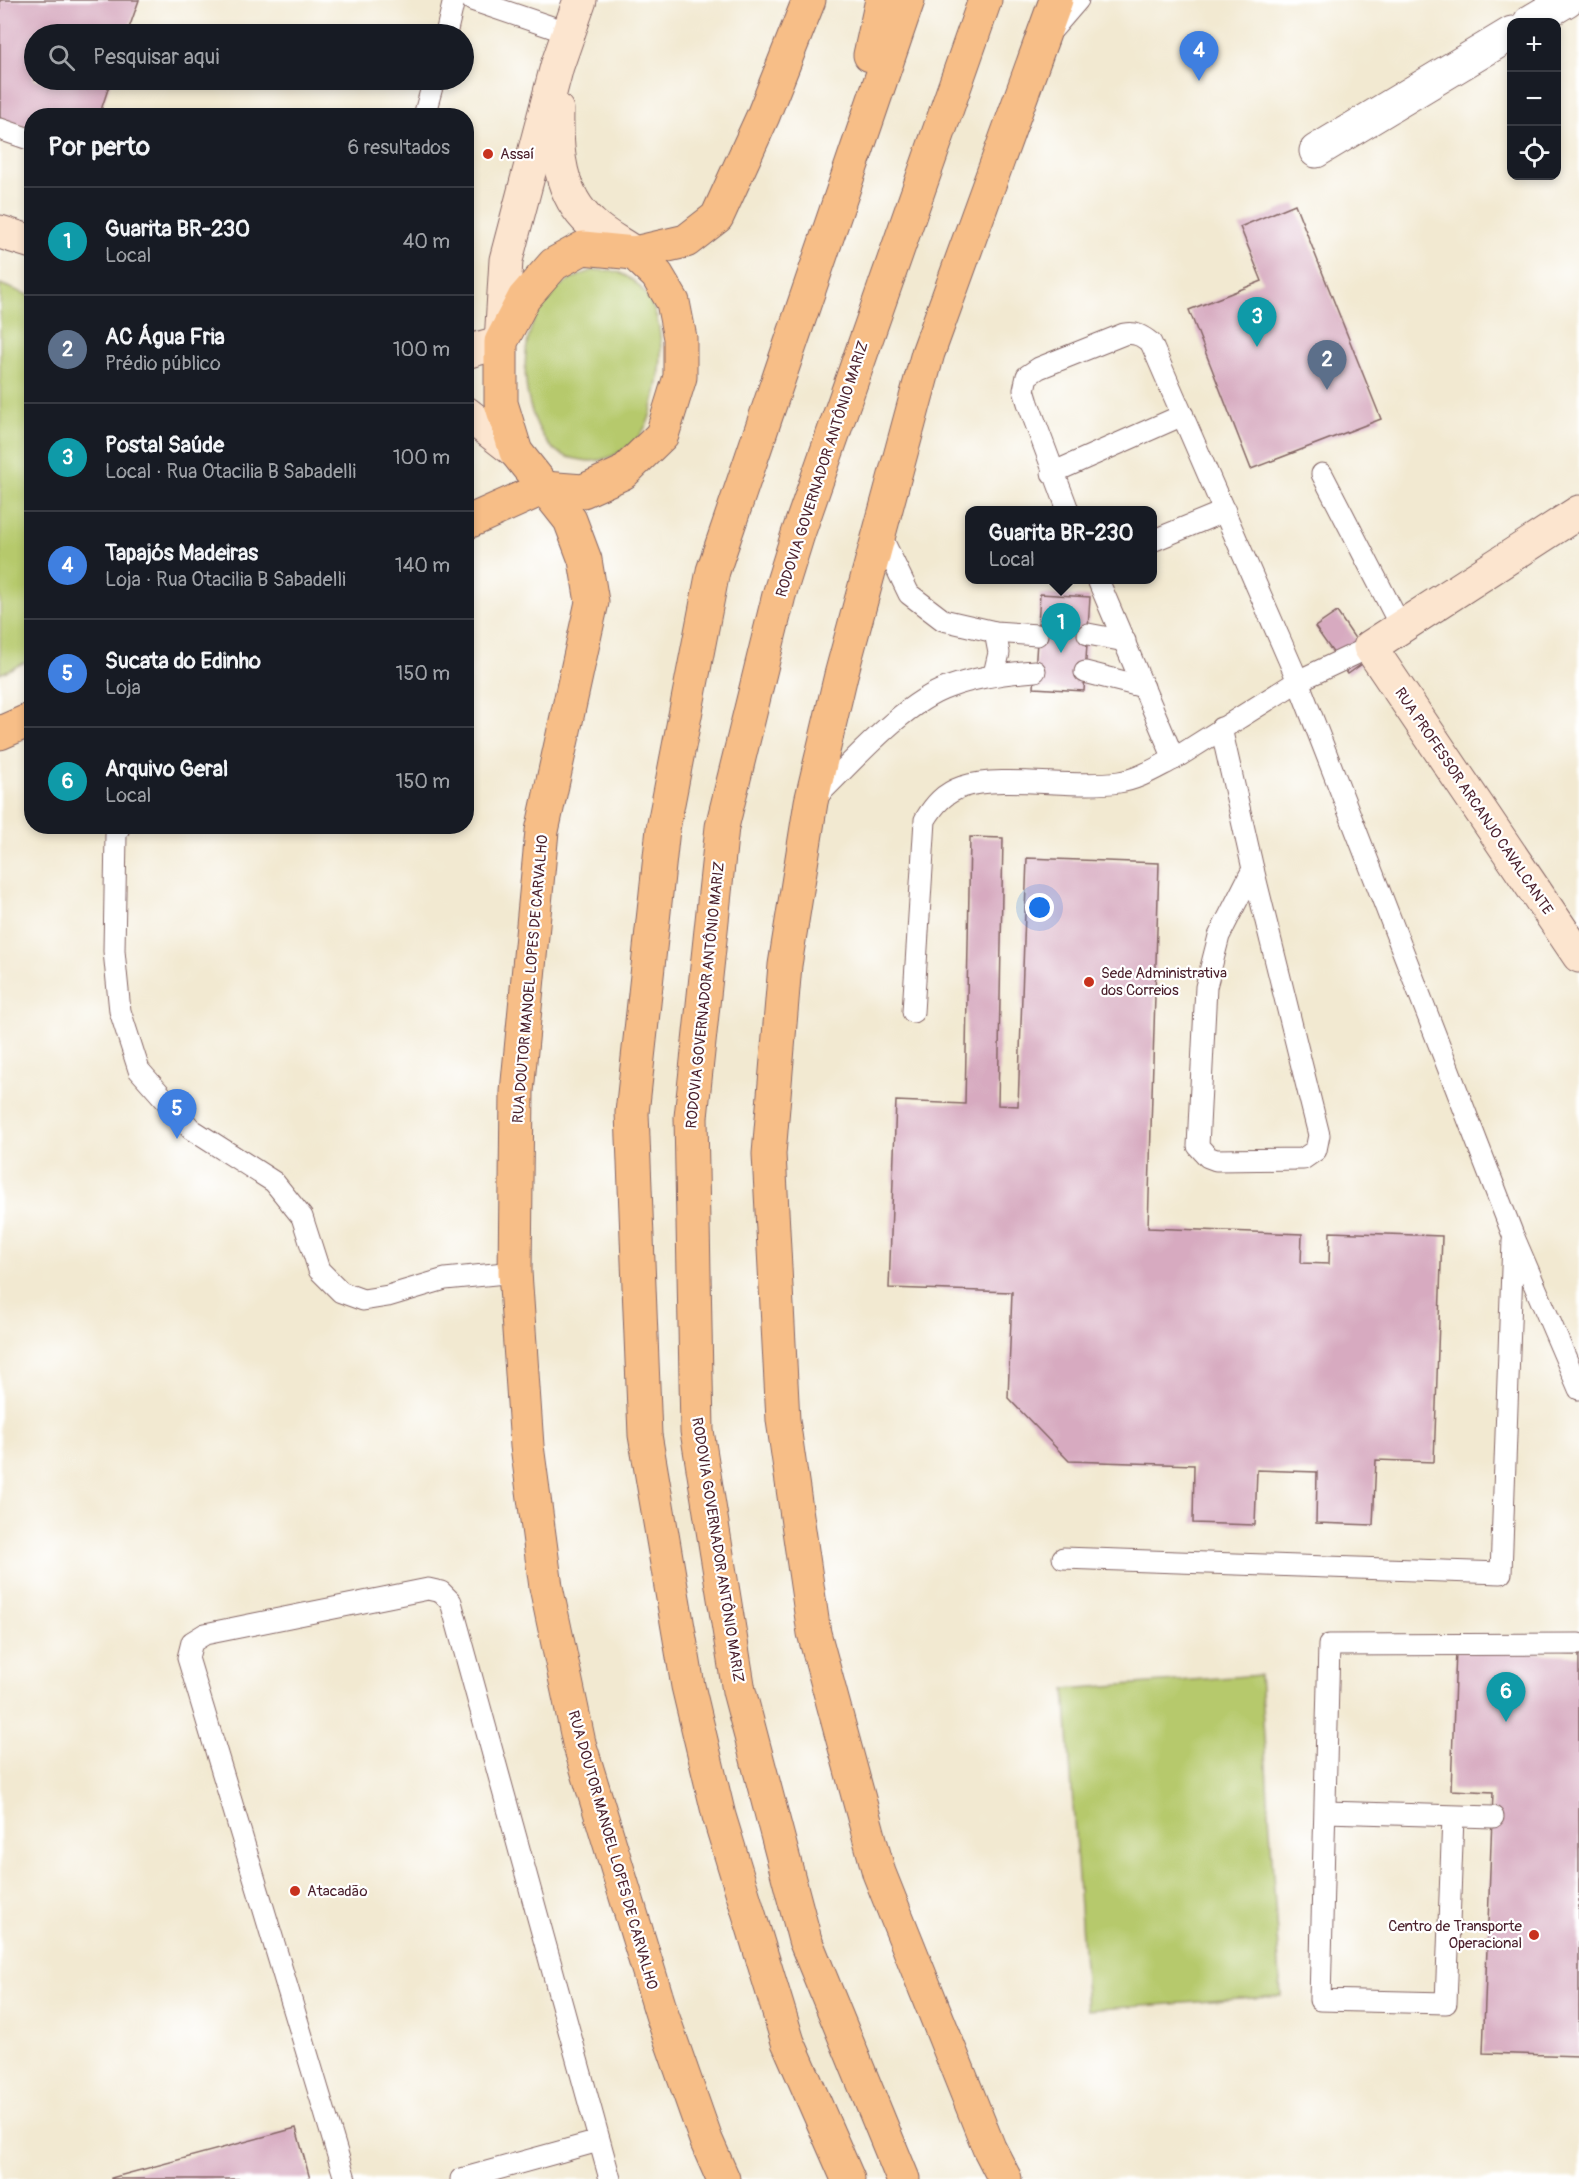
<!DOCTYPE html>
<html lang="pt">
<meta charset="utf-8">
<style>
body{margin:0;font-family:Pangolin,sans-serif;background:#20242c;color:#f1f3f6}
.controls{position:absolute;right:18px;top:18px;display:grid;overflow:hidden;border-radius:12px;box-shadow:0 3px 9px #0003}
.controls button{width:54px;height:54px;display:grid;place-items:center;padding:0;border:0;border-bottom:2px solid #363941;background:#171b24;color:#f1f3f6;font:30px sans-serif}
.you{position:absolute;left:1040px;top:908px;width:21px;height:21px;margin:-15px;border:4px solid #fff;border-radius:50%;background:#1a73e8;box-shadow:0 0 0 9px #1a73e833}
.badge{display:grid;place-items:center;width:39px;height:39px;border-radius:50%;background:#c8321e;color:#fff;font-size:20px;font-weight:700}
.pin{position:absolute;translate:-50% -50px;filter:drop-shadow(0 2px 3px #0008)}
.pin::after{content:'';position:absolute;top:32px;width:21px;height:18px;background:inherit;clip-path:polygon(0 0,100% 0,50% 100%)}
.popup{position:absolute;left:965px;top:506px;width:192px;height:78px;box-sizing:border-box;display:grid;place-content:center;border-radius:12px;background:#171b24;filter:drop-shadow(0 2px 4px #0005);font-size:20px;white-space:nowrap;color:#9ea1a6}
.popup b{font-size:22px;color:#f1f3f6}
.popup::after{content:'';position:absolute;left:50%;top:100%;margin-left:-12px;border:12px solid transparent;border-top-color:#171b24}
.list{margin:0;padding:0;list-style:none}
h2{display:flex;justify-content:space-between;align-items:center;height:78px;margin:0;padding:0 24px;font-size:26px}
h2 small{font-size:20px;font-weight:400;color:#9ea1a6}
.list li{display:grid;grid-template-columns:39px 1fr auto;gap:18px;align-items:center;box-sizing:border-box;height:108px;padding:0 24px;border-top:2px solid #363941}
.list b{display:block;font-size:22px;white-space:nowrap}
.list p{margin:0;font-size:20px;white-space:nowrap;color:#9ea1a6}
.list em{font-size:20px;font-style:normal;color:#9ea1a6}
.icon{flex:none;width:33px;height:33px;fill:none;stroke:currentColor;stroke-width:2;stroke-linecap:round;stroke-linejoin:round}
.map{position:relative;flex:none;width:1579px;height:2179px;overflow:hidden}
.search{position:absolute;background:#171b24;box-shadow:0 3px 9px #0003;left:24px;top:24px;width:450px;height:66px;display:flex;align-items:center;gap:15px;box-sizing:border-box;padding:0 21px;border-radius:33px;color:#9ea1a6;font-size:22px}
.panel{position:absolute;background:#171b24;box-shadow:0 3px 9px #0003;left:24px;top:108px;width:450px;height:726px;border-radius:24px}
.map>svg:first-child{display:block}
.green{fill:#b6c96c;stroke:#80744c;stroke-width:1.5}
.building{fill:#d7aac0}
.lines{fill:none;stroke-linecap:round;stroke-linejoin:round}
.lane-casing{stroke:#856665;stroke-width:23}
.street-casing{stroke:#856665;stroke-width:35}
.secondary-casing{stroke:#856665;stroke-width:35}
.primary-casing{stroke:#856665;stroke-width:35}
.highway-casing{stroke:#856665;stroke-width:35}
.lane{stroke:#fff;stroke-width:21}
.street{stroke:#fff;stroke-width:33}
.secondary{stroke:#fce5cf;stroke-width:33}
.primary{stroke:#f7be87;stroke-width:33}
.highway{stroke:#f7be87;stroke-width:33}
.poi-dot{fill:#c8321e;stroke:#fff;stroke-width:2}
.labels{text-anchor:middle;stroke-width:4.5;stroke-linejoin:round;paint-order:stroke}
.poi-label{font-size:15px;fill:#4a1f2b;stroke:#fff;text-anchor:start}
.street-label{font-size:15px;fill:#4a1f2b;stroke:#fff}
</style>
<div class="map">
<svg width="1579" height="2179" viewBox="0 0 1579 2179">
<rect width="100%" height="100%" fill="#fff"/>
<filter id="ink" filterUnits="userSpaceOnUse"><feTurbulence type="fractalNoise" baseFrequency=".0167" numOctaves="2"/><feDisplacementMap in="SourceGraphic" scale="12" xChannelSelector="R" yChannelSelector="G"/><feConvolveMatrix kernelMatrix="1 2 1 2 8 2 1 2 1" color-interpolation-filters="sRGB"/></filter>
<filter id="wash" filterUnits="userSpaceOnUse"><feTurbulence type="fractalNoise" baseFrequency=".008" numOctaves="4" result="noise"/><feDisplacementMap in="SourceGraphic" scale="24" xChannelSelector="R" yChannelSelector="G"/><feGaussianBlur stdDeviation="1.35" result="paint"/><feColorMatrix in="noise" values="0 0 0 0 0 0 0 0 0 0 0 0 0 0 0 0 0 1.4 0 .05"/><feComposite in="paint" operator="in"/></filter>
<g filter="url(#wash)">
<rect width="100%" height="100%" fill="#f2e9d1"/>
<!-- green -->
<g class="green">
<path d="M595,270c7,1 17,0 23,2 49,21 48,84 36,128 -2,8 -4,19 -8,26 -11,21 -40,39 -64,34 -14,-2 -26,-6 -35,-18 -25,-35 -29,-92 -9,-130 10,-22 36,-36 57,-42z"/>
<polygon points="0,284 31,296 32,659 0,674"/>
<polygon points="1260,1675 1281,1996 1087,2010 1065,1689"/>
</g>
<g id="blocks">
<!-- building -->
<g class="building">
<polygon points="0,0 139,0 127,34 34,34 34,80 111,80 99,116 32,116 32,130 0,118"/>
<polygon points="1295,204 1381,419 1251,469 1189,310 1262,281 1240,227"/>
<polygon points="1040,594 1090,597 1084,691 1034,688"/>
<polygon points="1337,612 1369,659 1348,674 1315,627"/>
<polygon points="970,837 1003,838 998,1105 1018,1106 1027,858 1159,863 1148,1228 1302,1234 1301,1263 1329,1264 1330,1232 1442,1236 1434,1462 1376,1460 1373,1525 1316,1523 1317,1472 1257,1470 1255,1525 1193,1523 1194,1465 1069,1461 1008,1398 1012,1292 889,1288 896,1101 965,1104"/>
<polygon points="1456,1650 1579,1655 1579,2056 1483,2053 1493,1792 1451,1790"/>
<polygon points="296,2128 310,2179 111,2179 111,2178"/>
</g>
</g>
</g>
<g filter="url(#ink)">
<use href="#blocks" fill-opacity="0" stroke="#856665" stroke-width="1.5"/>
<g class="lines">
<!-- lane casing -->
<g class="lane-casing">
<g id="lane">
<polyline points="472,0 569,33"/>
<polyline points="1053,29 1078,0"/>
<polyline points="446,34 454,0"/>
<polyline points="424,116 434,80"/>
<polyline points="0,129 32,140"/>
<polyline points="1052,473 1183,415"/>
<polyline points="1322,474 1401,627"/>
<path d="M1068,510l-40,-107 -4,-13 3,-14 12,-8 85,-34c12,-2 18,2 27,9l147,338 215,554 66,154"/>
<polyline points="880,534 909,594 943,620 995,632 1037,635"/>
<polyline points="1152,541 1225,511"/>
<polyline points="1098,580 1174,759 1298,681 1370,647"/>
<polyline points="1088,634 1125,641"/>
<polyline points="1085,672 1144,687"/>
<polyline points="994,674 999,653 995,632"/>
<polyline points="1221,728 1253,869"/>
<path d="M814,799c36,-34 88,-96 135,-112 28,-10 57,-14 86,-16"/>
<polyline points="120,826 116,834 114,951 120,1011 139,1070 191,1129 274,1182 302,1217 319,1270 341,1292 363,1300 388,1296 445,1279 515,1272"/>
<polygon points="1253,869 1319,1135 1316,1150 1303,1159 1216,1160 1208,1157 1198,1146 1206,987 1219,936"/>
<path d="M913,1012l12,-192c9,-15 19,-27 37,-33 41,-13 111,2 157,-5 20,-3 37,-14 55,-23"/>
<polyline points="1063,1558 1501,1573 1513,1241"/>
<polyline points="1326,1812 1493,1817"/>
<polyline points="1453,1817 1446,2003 1320,2000 1329,1645 1579,1644"/>
<polyline points="345,2179 188,1658 192,1642 205,1634 428,1589 441,1592 451,1602 610,2179"/>
<polyline points="461,2179 599,2141"/>
</g>
</g>
<!-- street casing -->
<g class="street-casing">
<g id="street">
<polyline points="1530,22 1567,0"/>
<polyline points="1316,151 1512,33"/>
</g>
</g>
<!-- secondary casing -->
<g class="secondary-casing">
<g id="secondary">
<path d="M557,110c-1,41 2,84 34,113 12,12 29,20 43,30"/>
<polyline points="0,232 32,242"/>
<polyline points="466,352 501,342 506,260 557,66 580,0"/>
<polyline points="466,413 516,452"/>
<polyline points="1579,512 1370,647 1579,956"/>
</g>
</g>
<!-- primary casing -->
<g class="primary-casing">
<g id="primary">
<polyline points="466,523 544,488 583,491 623,473 662,435 680,377 680,338 673,302 657,275 634,253"/>
<polyline points="0,733 32,719"/>
<polyline points="723,2179 706,2140 662,2015 579,1743 546,1587 527,1446 515,1272 517,1092 542,831 592,602 585,560 570,520 516,452 501,403 501,342 524,298 554,264 583,248 634,253 686,241 717,217 763,116 809,0"/>
<polyline points="1005,2179 989,2148 879,1873 814,1633 783,1420 769,1154 785,965 811,802 841,675 928,353 1056,0"/>
</g>
</g>
<!-- highway casing -->
<g class="highway-casing">
<g id="highway">
<polyline points="870,55 882,0"/>
<polyline points="848,2179 788,2042 719,1816 688,1686 645,1435 632,1113 663,829 713,571 908,0"/>
<polyline points="903,2179 805,1940 739,1691 697,1431 691,1117 722,827 779,595 798,534 985,0"/>
</g>
</g>
<!-- lane -->
<use href="#lane" class="lane"/>
<!-- street -->
<use href="#street" class="street"/>
<!-- secondary -->
<use href="#secondary" class="secondary"/>
<!-- primary -->
<use href="#primary" class="primary"/>
<!-- highway -->
<use href="#highway" class="highway"/>
</g>
</g>
<!-- markers -->
<g class="poi-dot">
<circle cx="488" cy="154" r="6"/>
<circle cx="1089" cy="982" r="6"/>
<circle cx="295" cy="1891" r="6"/>
<circle cx="1534" cy="1935" r="6"/>
</g>
<g class="labels">
<!-- poi labels -->
<g class="poi-label">
<text x="500" y="159">Assaí</text>
<text x="1101" y="978">Sede Administrativa<tspan x="1101" dy="17">dos Correios</tspan></text>
<text x="307" y="1896">Atacadão</text>
<text x="1522" y="1931" text-anchor="end">Centro de Transporte<tspan x="1522" dy="17">Operacional</tspan></text>
</g>
<!-- street labels -->
<g class="street-label">
<text transform="translate(822 469) rotate(-72)" y="5">RODOVIA GOVERNADOR ANTÔNIO MARIZ</text>
<text transform="translate(1474 801) rotate(56)" y="5">RUA PROFESSOR ARCANJO CAVALCANTE</text>
<text transform="translate(530 979) rotate(-85)" y="5">RUA DOUTOR MANOEL LOPES DE CARVALHO</text>
<text transform="translate(705 995) rotate(-84)" y="5">RODOVIA GOVERNADOR ANTÔNIO MARIZ</text>
<text transform="translate(718 1550) rotate(81)" y="5">RODOVIA GOVERNADOR ANTÔNIO MARIZ</text>
<text transform="translate(613 1850) rotate(74)" y="5">RUA DOUTOR MANOEL LOPES DE CARVALHO</text>
</g>
</g>
</svg>
<div class="controls">
<button>+</button>
<button>−</button>
<button><svg class="icon" aria-label="locate" viewBox="0 0 24 24"><circle cx="12" cy="12" r="6"/><path d="M12 2v4M12 18v4M2 12h4M18 12h4"/></svg></button>
</div>
<div class="you"></div>
<div class="pin badge" style="left:1061px;top:653px;background:#0f9aa8">1</div>
<div class="popup"><b>Guarita BR-230</b>Local</div>
<div class="pin badge" style="left:1327px;top:390px;background:#5c6f8a">2</div>
<div class="pin badge" style="left:1257px;top:347px;background:#0f9aa8">3</div>
<div class="pin badge" style="left:1199px;top:81px;background:#3f7fe0">4</div>
<div class="pin badge" style="left:177px;top:1139px;background:#3f7fe0">5</div>
<div class="pin badge" style="left:1506px;top:1722px;background:#0f9aa8">6</div>
<div class="search"><svg class="icon" aria-label="search" viewBox="0 0 24 24"><circle cx="10" cy="10" r="6"/><path d="M15 15l6 6"/></svg>Pesquisar aqui</div>
<section class="panel">
<h2>Por perto<small>6 resultados</small></h2>
<ul class="list">
<li><span class="badge" style="background:#0f9aa8">1</span><div><b>Guarita BR-230</b><p>Local</p></div><em>40 m</em></li>
<li><span class="badge" style="background:#5c6f8a">2</span><div><b>AC Água Fria</b><p>Prédio público</p></div><em>100 m</em></li>
<li><span class="badge" style="background:#0f9aa8">3</span><div><b>Postal Saúde</b><p>Local · Rua Otacilia B Sabadelli</p></div><em>100 m</em></li>
<li><span class="badge" style="background:#3f7fe0">4</span><div><b>Tapajós Madeiras</b><p>Loja · Rua Otacilia B Sabadelli</p></div><em>140 m</em></li>
<li><span class="badge" style="background:#3f7fe0">5</span><div><b>Sucata do Edinho</b><p>Loja</p></div><em>150 m</em></li>
<li><span class="badge" style="background:#0f9aa8">6</span><div><b>Arquivo Geral</b><p>Local</p></div><em>150 m</em></li>
</ul>
</section>
</div>
